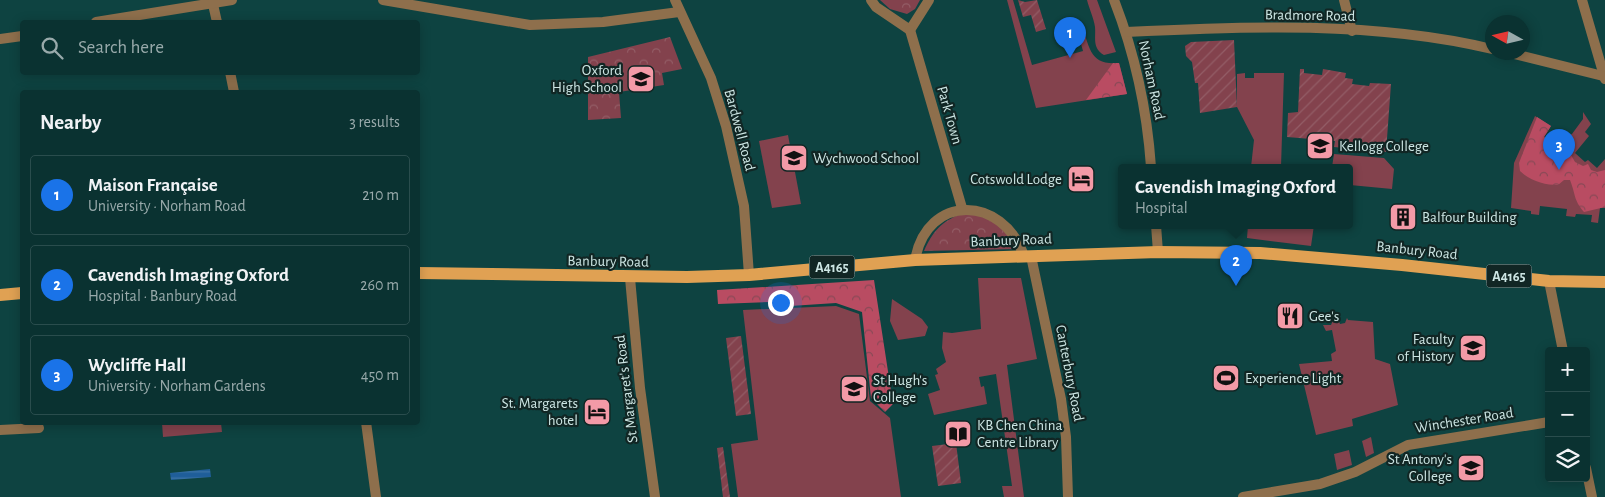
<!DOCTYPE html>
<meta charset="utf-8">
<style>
body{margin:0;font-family:"Alegreya Sans",sans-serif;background:#183e3d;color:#f1f3f6}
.controls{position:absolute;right:15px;bottom:15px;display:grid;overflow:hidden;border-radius:5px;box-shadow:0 2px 12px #0003}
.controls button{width:45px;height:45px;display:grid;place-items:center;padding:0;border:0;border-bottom:1px solid #2a4d4d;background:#0a3231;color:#f1f3f6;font:25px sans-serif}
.compass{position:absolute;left:1485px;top:15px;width:45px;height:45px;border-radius:50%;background:#0a3231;box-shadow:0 2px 12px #0003;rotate:278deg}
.you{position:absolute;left:780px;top:302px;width:18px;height:18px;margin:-12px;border:4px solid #fff;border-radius:50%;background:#1a73e8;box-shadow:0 0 0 8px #1a73e833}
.badge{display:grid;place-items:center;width:32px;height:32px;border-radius:50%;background:#1a73e8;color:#fff;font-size:16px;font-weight:700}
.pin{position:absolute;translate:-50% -41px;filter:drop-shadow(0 1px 2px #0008)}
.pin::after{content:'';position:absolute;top:26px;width:18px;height:15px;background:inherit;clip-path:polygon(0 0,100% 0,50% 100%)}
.popup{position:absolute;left:1118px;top:164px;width:235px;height:65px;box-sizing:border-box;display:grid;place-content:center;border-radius:5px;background:#0a3231;filter:drop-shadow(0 1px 4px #0005);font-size:16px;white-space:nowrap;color:#99aaab}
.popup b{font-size:19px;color:#f1f3f6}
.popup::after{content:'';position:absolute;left:50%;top:100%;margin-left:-10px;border:10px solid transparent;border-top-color:#0a3231}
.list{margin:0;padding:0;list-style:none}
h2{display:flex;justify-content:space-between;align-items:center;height:65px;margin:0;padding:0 20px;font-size:21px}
h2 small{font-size:16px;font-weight:400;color:#99aaab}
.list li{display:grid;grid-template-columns:32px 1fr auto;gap:15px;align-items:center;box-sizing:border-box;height:80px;margin:0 10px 10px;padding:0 10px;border:1px solid #2a4d4d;border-radius:5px}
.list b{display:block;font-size:19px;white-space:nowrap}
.list p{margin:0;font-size:16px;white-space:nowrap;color:#99aaab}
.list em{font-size:16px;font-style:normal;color:#99aaab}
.icon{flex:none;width:28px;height:28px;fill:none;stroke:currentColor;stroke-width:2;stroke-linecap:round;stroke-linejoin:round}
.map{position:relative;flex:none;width:1605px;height:497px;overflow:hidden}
.search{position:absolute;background:#0a3231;box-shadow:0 2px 12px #0003;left:20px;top:20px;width:400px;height:55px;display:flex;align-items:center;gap:12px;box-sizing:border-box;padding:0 18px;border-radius:5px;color:#99aaab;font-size:19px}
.panel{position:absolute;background:#0a3231;box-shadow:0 2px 12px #0003;left:20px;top:90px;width:400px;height:335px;border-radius:5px}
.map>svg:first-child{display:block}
.grass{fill:#83424d}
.forest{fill:url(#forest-crowns)}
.park{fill:url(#park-crowns)}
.garden{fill:url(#garden-furrows)}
.water{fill:url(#water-rules)}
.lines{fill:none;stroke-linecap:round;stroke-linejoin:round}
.minor{stroke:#8e6f4c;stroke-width:10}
.primary{stroke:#e0a153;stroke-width:12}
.labels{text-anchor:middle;stroke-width:4.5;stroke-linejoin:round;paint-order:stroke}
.shield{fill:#112624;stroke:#95acaa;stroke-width:1}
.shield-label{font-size:14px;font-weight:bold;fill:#cde6e4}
.street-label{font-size:15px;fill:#cde6e4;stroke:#112624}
.poi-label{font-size:15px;fill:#cde6e4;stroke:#112624;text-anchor:start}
</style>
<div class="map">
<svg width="1605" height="497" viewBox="0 0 1605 497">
<defs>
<pattern id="forest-crowns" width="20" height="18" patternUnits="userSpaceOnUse" patternTransform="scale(1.25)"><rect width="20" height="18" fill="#b94c62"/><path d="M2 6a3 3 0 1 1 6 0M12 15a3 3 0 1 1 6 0" fill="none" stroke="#884956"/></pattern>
<pattern id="park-crowns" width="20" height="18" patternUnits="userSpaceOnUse" patternTransform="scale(1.25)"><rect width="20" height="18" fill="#83424d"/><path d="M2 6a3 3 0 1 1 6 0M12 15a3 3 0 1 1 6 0" fill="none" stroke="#935d66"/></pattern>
<pattern id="garden-furrows" width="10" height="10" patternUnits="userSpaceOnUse" patternTransform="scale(1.25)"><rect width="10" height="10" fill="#83424d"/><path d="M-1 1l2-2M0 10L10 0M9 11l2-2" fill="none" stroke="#935d66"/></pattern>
<pattern id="water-rules" width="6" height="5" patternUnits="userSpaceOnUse" patternTransform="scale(1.25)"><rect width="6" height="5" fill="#1f5e99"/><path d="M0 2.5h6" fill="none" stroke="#3e75a7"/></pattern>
</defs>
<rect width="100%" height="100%" fill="#0e4341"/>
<!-- grass -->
<g class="grass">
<path d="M1007,0h6l19,65 51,-14 -7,-25 6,-2c7,23 8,42 37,39l8,31 -91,14z"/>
<path d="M1087,0h10l19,52 -12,3c-12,-7 -8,-17 -9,-28 -1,-8 -6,-19 -8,-27z"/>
<polygon points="1245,73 1245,78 1254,78 1254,73 1284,73 1281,167 1251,167 1254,140 1237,107 1237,74"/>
<polygon points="1583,112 1591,124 1585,132 1589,136 1575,153 1585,162 1588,160 1597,168 1605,159 1605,208 1600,208 1598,223 1591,222 1592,215 1576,214 1575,217 1566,216 1567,209 1540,206 1539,215 1531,214 1531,211 1511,208 1514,163 1535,116 1551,126 1544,137 1558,146 1565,136 1572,134 1583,119"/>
<polygon points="788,135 801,204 772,208 759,141"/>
<polygon points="1334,154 1384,158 1394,169 1392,189 1350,185 1350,167 1332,167"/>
<polygon points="1248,225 1278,225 1291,229 1292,225 1314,225 1311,246 1247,238"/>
<polygon points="978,278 1021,278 1037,359 1007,365 1024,497 1004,497 1002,486 1012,486 996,374 979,377 981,387 984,386 987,404 934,415 928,394 940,390 935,375 938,374 936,369 946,362 942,348 943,332 952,333 981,329"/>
<polygon points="892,299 922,319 928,327 925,336 898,340 890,321"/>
<polygon points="836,306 859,314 870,401 890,418 901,497 738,497 731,444 758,440 743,310"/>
<polygon points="1334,318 1338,319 1340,324 1345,323 1347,318 1348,320 1373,322 1375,359 1390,364 1398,405 1352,419 1353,426 1316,435 1299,364 1332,361 1331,354 1336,351 1332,330 1326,331 1323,325 1331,325"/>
<polygon points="162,423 221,423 222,432 163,437"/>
<polygon points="1371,437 1374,453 1366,457 1362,441"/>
<polygon points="1349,450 1352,465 1337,470 1334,454"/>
</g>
<!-- forest -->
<g class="forest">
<polygon points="1113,63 1119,63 1127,94 1086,100"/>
<path d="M1537,117l14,9 -7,11 14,9 7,-10 8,4 1,8 -3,7 4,7 8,4 5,-2 3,6 6,2 8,-2v37l-21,5c-11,-13 -8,-17 -14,-32h-6l-6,5c-13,0 -28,-4 -38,-14l-1,-8z"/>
<polygon points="874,280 893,404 885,412 871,398 862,312 836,303 790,306 770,302 718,304 717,290"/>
</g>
<!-- park -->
<g class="park">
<polygon points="880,0 920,0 915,9 907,14 890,9"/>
<polygon points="670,37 682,69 662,73 664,85 619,92 621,118 588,120 588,57"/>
<path d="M961,214c30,0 42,12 57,35l-94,2c8,-19 18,-30 37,-37z"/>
</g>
<!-- garden -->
<g class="garden">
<polygon points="1018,0 1025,2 1037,0 1046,29 1036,32 1031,15 1023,17"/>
<polygon points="1234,40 1237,107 1200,113 1198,83 1195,83 1192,62 1186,56 1185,46 1191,42"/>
<polygon points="1300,69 1304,69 1304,73 1322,75 1323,69 1346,73 1345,78 1353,79 1352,84 1369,86 1370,83 1391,84 1386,152 1334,147 1335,141 1287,137 1288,113 1298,112"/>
<polygon points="741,336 751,414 736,416 726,338"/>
<polygon points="956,443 961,483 938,486 932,446"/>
<polygon points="723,447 730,497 723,497 717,448"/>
</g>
<!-- water -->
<polygon class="water" points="210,469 211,477 171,480 170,473"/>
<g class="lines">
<!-- minor -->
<g class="minor">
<polyline points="212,0 217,22"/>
<polyline points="383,0 530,25 603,22 679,12"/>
<polyline points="675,0 711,78 726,126 744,206 749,275"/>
<polyline points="871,0 876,7 910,30 929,0"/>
<path d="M1114,0c21,54 33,109 37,167"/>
<polyline points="1344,0 1352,31"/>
<polyline points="1582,0 1605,79"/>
<polyline points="96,22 232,0"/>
<polyline points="910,30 962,208"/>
<path d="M1126,32c119,-6 250,-11 366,17"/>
<polyline points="0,39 22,36"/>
<polyline points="1506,52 1603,76"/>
<polyline points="230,72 234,92"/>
<polyline points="1156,225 1158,252"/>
<polyline points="1031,256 1061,399 1066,437 1068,497"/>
<path d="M915,260c12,-67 88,-65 109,-4"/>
<polyline points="630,278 640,388 655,497"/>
<polyline points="1549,281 1563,351"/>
<polyline points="366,422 376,497"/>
<polyline points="0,430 39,428"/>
<polyline points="1586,468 1592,497"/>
<polyline points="1243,497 1320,484 1355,472 1408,445 1549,422"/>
</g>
<!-- primary -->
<g class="primary">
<polyline points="418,273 687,277 749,275 915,260 1158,252 1260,253 1402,265 1549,281 1605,282"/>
<polyline points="0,295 22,293"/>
</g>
</g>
<!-- icons -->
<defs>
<g id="school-square" transform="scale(1.4375)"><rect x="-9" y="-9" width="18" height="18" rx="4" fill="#f39aa7" stroke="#112624"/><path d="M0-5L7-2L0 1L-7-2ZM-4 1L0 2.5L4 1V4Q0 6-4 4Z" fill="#111"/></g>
<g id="university-square" transform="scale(1.4375)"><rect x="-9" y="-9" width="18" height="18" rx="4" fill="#f39aa7" stroke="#112624"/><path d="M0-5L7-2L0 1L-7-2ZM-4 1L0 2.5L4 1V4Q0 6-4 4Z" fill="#111"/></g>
<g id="hotel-square" transform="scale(1.4375)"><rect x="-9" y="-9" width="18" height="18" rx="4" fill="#f39aa7" stroke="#112624"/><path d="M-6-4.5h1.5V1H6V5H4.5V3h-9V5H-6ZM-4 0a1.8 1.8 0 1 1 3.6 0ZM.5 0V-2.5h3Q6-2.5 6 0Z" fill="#111"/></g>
<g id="building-square" transform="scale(1.4375)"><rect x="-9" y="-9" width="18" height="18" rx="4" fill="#f39aa7" stroke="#112624"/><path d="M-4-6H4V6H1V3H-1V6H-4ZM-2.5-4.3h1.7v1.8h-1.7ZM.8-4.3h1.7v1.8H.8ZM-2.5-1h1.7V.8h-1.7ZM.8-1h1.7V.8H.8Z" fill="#111"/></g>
<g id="restaurant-square" transform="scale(1.4375)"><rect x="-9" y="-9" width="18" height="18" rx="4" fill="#f39aa7" stroke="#112624"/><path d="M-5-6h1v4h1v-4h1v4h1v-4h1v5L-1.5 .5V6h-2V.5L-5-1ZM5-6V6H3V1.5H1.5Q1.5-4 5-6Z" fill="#111"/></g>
<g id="stadium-square" transform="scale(1.4375)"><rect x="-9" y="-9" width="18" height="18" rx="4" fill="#f39aa7" stroke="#112624"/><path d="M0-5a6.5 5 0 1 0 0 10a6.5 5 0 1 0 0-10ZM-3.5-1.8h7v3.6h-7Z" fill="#111"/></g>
<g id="library-square" transform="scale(1.4375)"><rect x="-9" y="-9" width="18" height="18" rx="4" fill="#f39aa7" stroke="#112624"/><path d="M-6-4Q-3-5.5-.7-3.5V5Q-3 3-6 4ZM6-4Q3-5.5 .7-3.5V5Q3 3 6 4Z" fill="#111"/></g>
</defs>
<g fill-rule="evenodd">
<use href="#school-square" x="641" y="79"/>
<use href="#university-square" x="1320" y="146"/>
<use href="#school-square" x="794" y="158"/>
<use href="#hotel-square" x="1081" y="179"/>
<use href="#building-square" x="1403" y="217"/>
<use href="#restaurant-square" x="1290" y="316"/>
<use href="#university-square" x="1473" y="348"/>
<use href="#stadium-square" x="1226" y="378"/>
<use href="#university-square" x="854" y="389"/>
<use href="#hotel-square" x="597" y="412"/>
<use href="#library-square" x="958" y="434"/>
<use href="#university-square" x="1471" y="468"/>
</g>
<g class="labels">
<!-- shield labels -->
<g class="shield">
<rect x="809.5" y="255.5" width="45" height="23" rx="4"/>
<rect x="1486.5" y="264.5" width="45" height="23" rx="4"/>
</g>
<g class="shield-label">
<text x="832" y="272">A4165</text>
<text x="1509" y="281">A4165</text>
</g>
<!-- street labels -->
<g class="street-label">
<text transform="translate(1310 15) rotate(1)" y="5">Bradmore Road</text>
<text transform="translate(1152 80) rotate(78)" y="5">Norham Road</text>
<text transform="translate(950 115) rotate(74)" y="5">Park Town</text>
<text transform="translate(740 130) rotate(75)" y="5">Bardwell Road</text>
<text transform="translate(1011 240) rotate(-2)" y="5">Banbury Road</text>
<text transform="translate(1417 250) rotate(6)" y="5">Banbury Road</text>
<text transform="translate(608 261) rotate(1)" y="5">Banbury Road</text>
<text transform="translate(1070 373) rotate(79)" y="5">Canterbury Road</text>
<text transform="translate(626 389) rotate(-97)" y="5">St Margaret's Road</text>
<text transform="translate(1464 420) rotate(-9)" y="5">Winchester Road</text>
</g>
<!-- poi labels -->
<g class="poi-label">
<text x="622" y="75" text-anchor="end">Oxford<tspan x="622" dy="17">High School</tspan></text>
<text x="1339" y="151">Kellogg College</text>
<text x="813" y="163">Wychwood School</text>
<text x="1062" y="184" text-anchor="end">Cotswold Lodge</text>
<text x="1422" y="222">Balfour Building</text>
<text x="1309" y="321">Gee's</text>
<text x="1454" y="344" text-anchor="end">Faculty<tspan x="1454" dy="17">of History</tspan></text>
<text x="1245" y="383">Experience Light</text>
<text x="873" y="385">St Hugh's<tspan x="873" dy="17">College</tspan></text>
<text x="578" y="408" text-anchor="end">St. Margarets<tspan x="578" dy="17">hotel</tspan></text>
<text x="977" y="430">KB Chen China<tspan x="977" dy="17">Centre Library</tspan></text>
<text x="1452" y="464" text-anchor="end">St Antony's<tspan x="1452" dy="17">College</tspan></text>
</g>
</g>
</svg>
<div class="controls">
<button>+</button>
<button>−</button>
<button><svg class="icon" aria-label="layers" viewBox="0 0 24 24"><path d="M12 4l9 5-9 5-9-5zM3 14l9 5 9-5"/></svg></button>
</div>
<svg class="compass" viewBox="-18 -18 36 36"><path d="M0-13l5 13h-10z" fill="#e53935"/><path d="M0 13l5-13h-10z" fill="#99aaab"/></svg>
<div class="you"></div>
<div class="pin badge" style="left:1070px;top:58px">1</div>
<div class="pin badge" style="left:1236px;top:286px">2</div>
<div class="popup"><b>Cavendish Imaging Oxford</b>Hospital</div>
<div class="pin badge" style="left:1559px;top:170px">3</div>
<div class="search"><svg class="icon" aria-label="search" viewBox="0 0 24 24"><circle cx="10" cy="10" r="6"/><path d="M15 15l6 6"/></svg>Search here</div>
<section class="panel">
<h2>Nearby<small>3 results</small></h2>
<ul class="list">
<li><span class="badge">1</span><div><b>Maison Française</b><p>University · Norham Road</p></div><em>210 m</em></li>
<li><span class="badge">2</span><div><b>Cavendish Imaging Oxford</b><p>Hospital · Banbury Road</p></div><em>260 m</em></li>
<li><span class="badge">3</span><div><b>Wycliffe Hall</b><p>University · Norham Gardens</p></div><em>450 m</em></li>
</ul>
</section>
</div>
